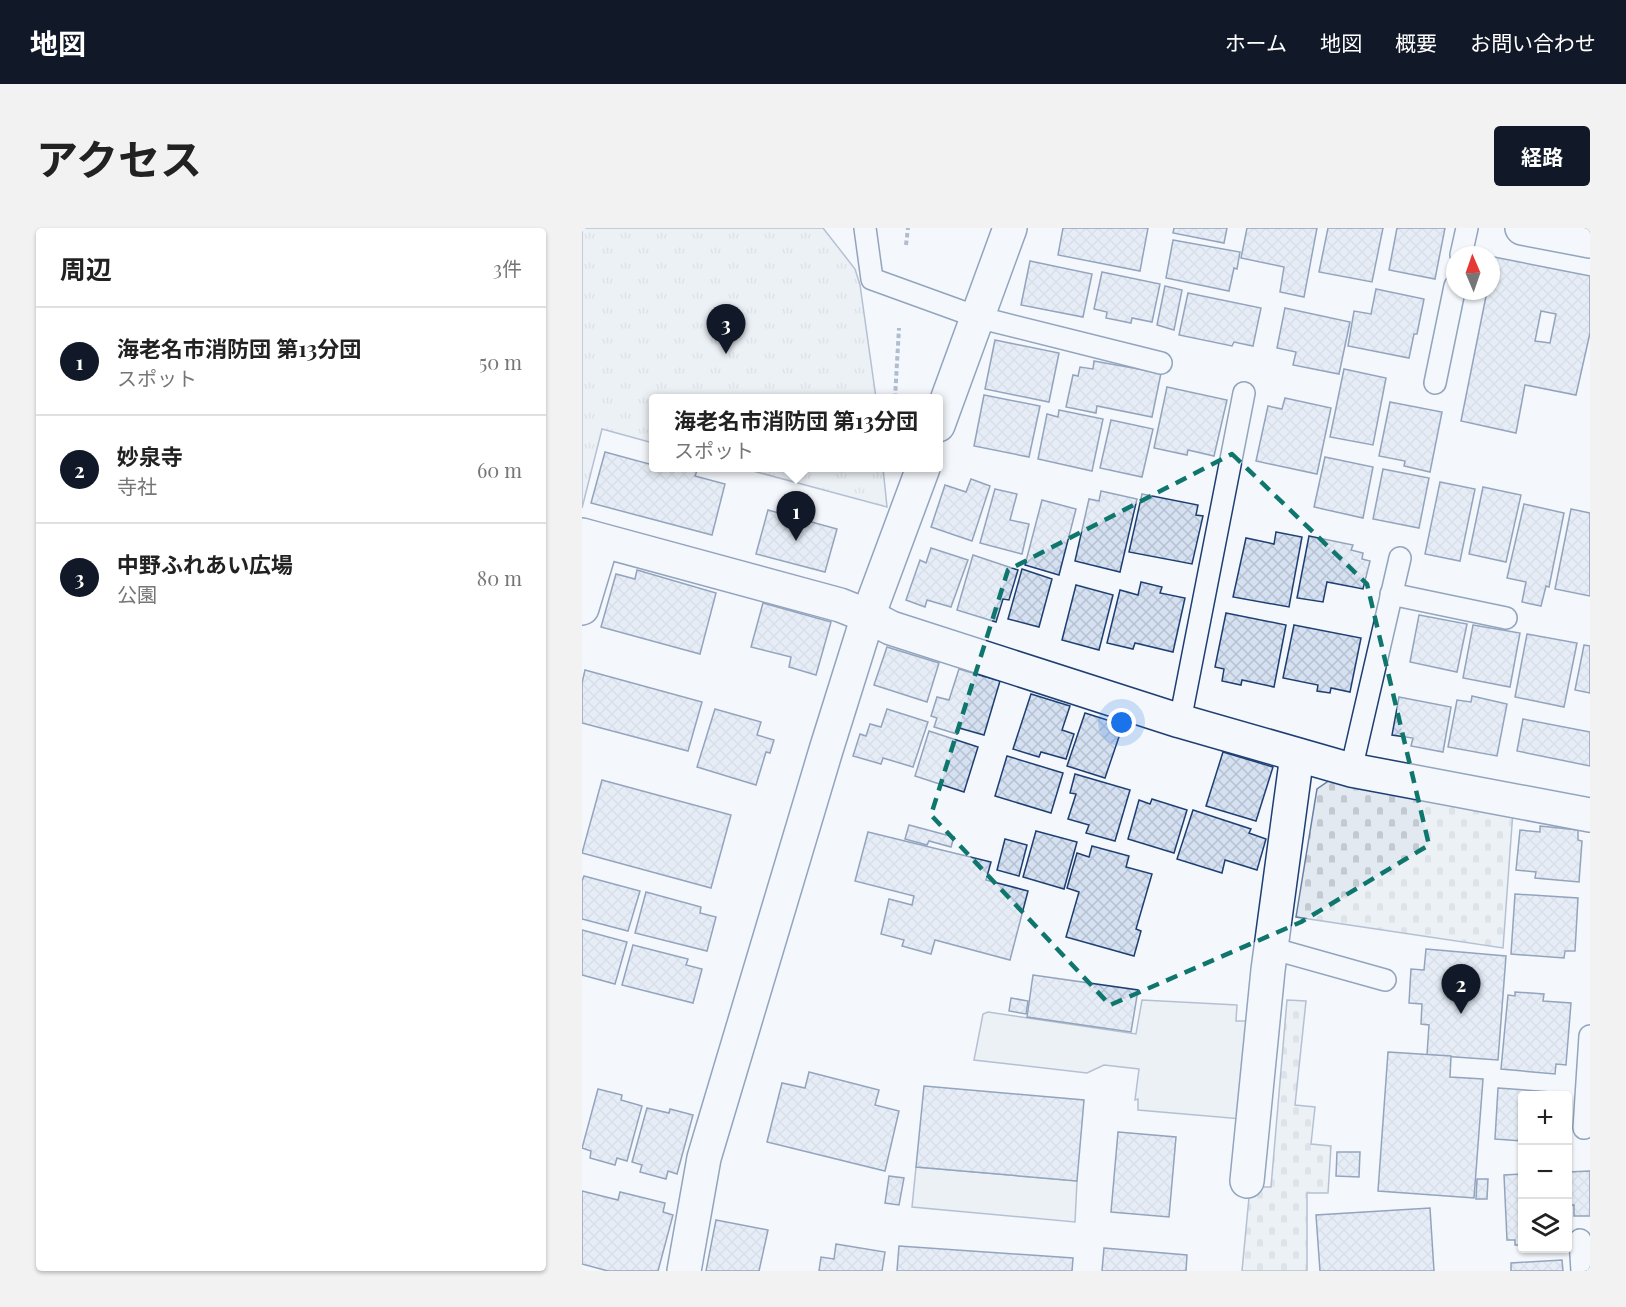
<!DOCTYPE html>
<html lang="ja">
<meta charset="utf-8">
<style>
body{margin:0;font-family:"Playfair Display","Noto Sans JP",serif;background:#f2f2f2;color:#222}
.controls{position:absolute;right:18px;bottom:18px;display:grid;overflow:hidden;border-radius:6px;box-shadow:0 2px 4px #0004}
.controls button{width:54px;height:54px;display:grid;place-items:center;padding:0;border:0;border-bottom:2px solid #e0e0e0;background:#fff;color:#222;font:30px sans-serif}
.compass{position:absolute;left:864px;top:18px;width:54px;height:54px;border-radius:50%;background:#fff;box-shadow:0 2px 4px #0004;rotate:358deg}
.you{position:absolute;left:540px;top:495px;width:21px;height:21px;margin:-15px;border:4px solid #fff;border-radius:50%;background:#1a73e8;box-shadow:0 0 0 9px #1a73e833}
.badge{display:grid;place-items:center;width:39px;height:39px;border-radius:50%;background:#111827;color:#fff;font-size:20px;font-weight:700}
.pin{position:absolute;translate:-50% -50px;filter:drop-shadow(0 2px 3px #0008)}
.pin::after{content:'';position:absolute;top:32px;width:21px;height:18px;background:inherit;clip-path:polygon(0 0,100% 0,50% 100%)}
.popup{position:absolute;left:67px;top:166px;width:294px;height:78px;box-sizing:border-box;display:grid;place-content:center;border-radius:6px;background:#fff;filter:drop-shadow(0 2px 4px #0005);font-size:20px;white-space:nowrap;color:#767676}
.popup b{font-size:22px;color:#222}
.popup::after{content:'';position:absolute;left:50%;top:100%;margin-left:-12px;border:12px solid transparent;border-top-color:#fff}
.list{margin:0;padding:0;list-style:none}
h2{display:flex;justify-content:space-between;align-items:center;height:78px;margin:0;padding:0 24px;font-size:26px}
h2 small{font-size:20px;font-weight:400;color:#767676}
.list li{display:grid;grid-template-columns:39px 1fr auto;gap:18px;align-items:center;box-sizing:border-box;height:108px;padding:0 24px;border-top:2px solid #e0e0e0}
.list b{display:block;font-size:22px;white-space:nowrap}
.list p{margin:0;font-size:20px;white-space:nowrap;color:#767676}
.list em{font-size:20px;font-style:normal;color:#767676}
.icon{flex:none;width:33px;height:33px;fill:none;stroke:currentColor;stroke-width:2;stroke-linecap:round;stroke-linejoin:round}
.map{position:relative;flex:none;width:1008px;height:1043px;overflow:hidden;border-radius:6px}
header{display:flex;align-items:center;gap:36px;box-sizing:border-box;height:84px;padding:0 30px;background:#111827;color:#fff}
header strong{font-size:28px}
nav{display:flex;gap:33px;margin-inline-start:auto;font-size:21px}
.intro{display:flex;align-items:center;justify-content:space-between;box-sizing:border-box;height:144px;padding:0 36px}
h1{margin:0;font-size:42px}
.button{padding:15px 27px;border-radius:6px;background:#111827;color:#fff;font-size:21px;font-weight:700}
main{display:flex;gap:36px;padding:0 36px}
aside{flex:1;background:#fff;border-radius:6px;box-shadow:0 2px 4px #0004}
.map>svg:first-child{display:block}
.grass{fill:url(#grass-tufts);stroke:#687fa3;stroke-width:1.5}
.cemetery{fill:url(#cemetery-stones);stroke:#687fa3;stroke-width:1.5}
.parking{fill:#e3e8f0;stroke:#687fa3;stroke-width:1.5}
.building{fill:url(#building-cross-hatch);stroke:#1d3f73;stroke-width:1.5;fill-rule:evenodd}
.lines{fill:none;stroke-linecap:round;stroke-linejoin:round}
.lane-casing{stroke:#1d3f73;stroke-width:24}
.street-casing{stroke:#1d3f73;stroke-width:36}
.path{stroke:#5e769c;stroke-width:4;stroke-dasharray:4.5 3;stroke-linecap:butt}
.lane{stroke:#f4f7fb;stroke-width:21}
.street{stroke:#f4f7fb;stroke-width:33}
.marked{fill:none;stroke:#0f766e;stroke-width:4.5;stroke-dasharray:12 8;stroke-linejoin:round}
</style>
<header>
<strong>地図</strong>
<nav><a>ホーム</a><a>地図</a><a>概要</a><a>お問い合わせ</a></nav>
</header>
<div class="intro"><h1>アクセス</h1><a class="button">経路</a></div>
<main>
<aside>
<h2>周辺<small>3件</small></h2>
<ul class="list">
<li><span class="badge">1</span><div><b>海老名市消防団 第13分団</b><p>スポット</p></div><em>50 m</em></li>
<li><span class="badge">2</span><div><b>妙泉寺</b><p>寺社</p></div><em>60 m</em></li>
<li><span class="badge">3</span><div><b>中野ふれあい広場</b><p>公園</p></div><em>80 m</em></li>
</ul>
</aside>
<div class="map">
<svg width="1008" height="1043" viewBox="0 0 1008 1043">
<defs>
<pattern id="grass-tufts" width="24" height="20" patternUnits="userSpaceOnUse" patternTransform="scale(1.5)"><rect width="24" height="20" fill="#e3e9f0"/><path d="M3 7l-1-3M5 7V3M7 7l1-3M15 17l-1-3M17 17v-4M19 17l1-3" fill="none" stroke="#c2c9d1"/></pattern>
<pattern id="cemetery-stones" width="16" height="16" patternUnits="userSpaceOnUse" patternTransform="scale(1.5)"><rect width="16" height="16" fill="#e3e9f0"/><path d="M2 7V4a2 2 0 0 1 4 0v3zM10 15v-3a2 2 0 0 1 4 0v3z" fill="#c2c9d1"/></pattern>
<pattern id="building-cross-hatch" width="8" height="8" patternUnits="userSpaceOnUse" patternTransform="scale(1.5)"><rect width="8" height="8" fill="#d5e0f0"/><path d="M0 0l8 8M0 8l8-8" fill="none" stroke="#b6c1d1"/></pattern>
</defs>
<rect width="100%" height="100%" fill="#f4f7fb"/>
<!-- grass -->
<g class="grass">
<polygon points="0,0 241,0 273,41 278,57 294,170 71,170 71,215 20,201 0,280"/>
<polygon points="160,240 301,240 305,279"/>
</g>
<!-- cemetery -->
<g class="cemetery">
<polygon points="748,552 931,583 921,720 714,689 735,561"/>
<polygon points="705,772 724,773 713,877 733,879 729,916 749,918 746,965 725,965 725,1043 660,1043 668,959 689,959"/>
</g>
<!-- parking -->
<g class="parking">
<polygon points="560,772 655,777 654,793 670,793 660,891 556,882 556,871 553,872 557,841 522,837 505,845 392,832 401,786 406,784 554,806"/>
<polygon points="334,939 495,953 493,994 330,979"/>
</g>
<!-- building -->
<g class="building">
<polygon points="481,0 566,0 558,43 476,27"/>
<polygon points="592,0 645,0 642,15 591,5"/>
<polygon points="665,0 735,0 722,69 698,64 702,39 659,30"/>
<polygon points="746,0 801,0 790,54 737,44"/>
<polygon points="815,0 863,0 853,51 807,42"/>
<polygon points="591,12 658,24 655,41 652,40 647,63 584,50"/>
<path d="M912,29l96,19v57l-14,62 -51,-10 -9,48 -55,-12 26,-130h4v-21zM959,83l15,3 -6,29 -15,-2z"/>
<polygon points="448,33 510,46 501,89 439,77"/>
<polygon points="520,44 578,56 570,94 550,90 549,95 524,90 525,84 512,81"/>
<polygon points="583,58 600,62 592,102 575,97"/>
<polygon points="794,61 842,71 835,106 832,106 827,130 766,118 772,83 789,86"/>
<polygon points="606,65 679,80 671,118 652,114 650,118 597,107"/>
<polygon points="703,80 768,94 757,146 711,137 714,124 695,120"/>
<polygon points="413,112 477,125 467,174 403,161"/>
<polygon points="512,133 579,145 570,189 515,178 514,185 484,179 491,147 496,148 498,139 511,141"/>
<polygon points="762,141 804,150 791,217 748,209"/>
<polygon points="585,159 645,172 632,228 606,222 605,227 572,220"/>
<polygon points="402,167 458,178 447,229 392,218"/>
<polygon points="703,170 749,180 735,246 674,233 686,178 700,181"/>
<polygon points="808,174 860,184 848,244 822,238 823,233 797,228"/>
<polygon points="477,182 521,191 510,243 456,231 465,186 476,189"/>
<polygon points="529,192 571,201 560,249 518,240"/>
<polygon points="23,224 71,237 71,240 116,240 113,248 143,256 130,307 9,275"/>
<polygon points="743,229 791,239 781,290 732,279"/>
<polygon points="801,241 847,250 837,300 791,291"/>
<polygon points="389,251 408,258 390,313 349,299 363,257 384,264"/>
<polygon points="858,254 893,261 878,333 843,326"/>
<polygon points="901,259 939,267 924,334 887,326"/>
<polygon points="413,261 435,266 428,292 447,296 440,326 398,315"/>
<polygon points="519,263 555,271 538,344 493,333 507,271 517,273"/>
<polygon points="560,266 616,277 614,287 621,288 610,336 547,324"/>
<polygon points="460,272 494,281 477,347 443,337"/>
<polygon points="942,276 982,285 967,359 964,358 959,378 940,374 944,354 925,350"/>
<polygon points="989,281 1008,285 1008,368 973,361"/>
<polygon points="186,282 255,301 243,344 174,326"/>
<polygon points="694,304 720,309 707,379 651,369 664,310 692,316"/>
<polygon points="727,308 771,317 769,322 781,325 780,331 788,333 781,361 745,354 741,374 715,370"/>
<polygon points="349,320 386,332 369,379 345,372 343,379 324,372 338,332 344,335"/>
<polygon points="391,327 436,342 427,372 421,371 414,394 375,382"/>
<polygon points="440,341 470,351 457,399 426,391"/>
<polygon points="55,342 134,365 118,426 19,399 34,346 53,351"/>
<polygon points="559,354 580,359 578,365 603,370 591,424 553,415 551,421 525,415 538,362 556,367"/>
<polygon points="494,357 531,367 517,422 480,412"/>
<polygon points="181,375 249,394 234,447 207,439 209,429 169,419"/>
<polygon points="644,385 704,397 692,459 660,452 659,457 640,453 642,441 633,439"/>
<polygon points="837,387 885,396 875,444 828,434"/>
<polygon points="712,397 779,410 768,464 749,460 748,465 735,463 736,457 701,450"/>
<polygon points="891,397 938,405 928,459 881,450"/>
<polygon points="945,406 995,415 982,479 933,469"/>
<polygon points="1002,417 1008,418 1008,465 993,462"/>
<polygon points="305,419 357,435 345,474 292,457"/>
<polygon points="377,441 418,453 402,507 377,500 375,506 352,499 355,490 349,488 355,469 367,472"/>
<polygon points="3,442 120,474 106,523 0,495 0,455"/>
<polygon points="449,466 488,478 480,502 492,506 484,531 459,524 457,529 431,521"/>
<polygon points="890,468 925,476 915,528 866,519 875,472 889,474"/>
<polygon points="817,469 869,479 861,524 829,518 831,510 810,507"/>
<polygon points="133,481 179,494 175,507 192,512 188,525 184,524 174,557 115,539"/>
<polygon points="305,481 346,494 331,539 301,530 299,536 271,528 278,506 284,508 288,496 299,499"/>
<polygon points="503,485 541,497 523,550 485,538"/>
<polygon points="941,491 1008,504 1008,538 935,523"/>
<polygon points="347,503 396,519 382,564 333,548"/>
<polygon points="641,524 691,539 674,593 624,578"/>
<polygon points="425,528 481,545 469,585 413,568"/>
<polygon points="493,546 548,562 533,613 504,605 507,597 486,591 494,566 488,565"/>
<polygon points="20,552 149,587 129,660 0,625"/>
<polygon points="570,571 605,582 592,625 546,611 557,572 568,576"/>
<polygon points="611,582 669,601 667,605 684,611 675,642 643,632 640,645 595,631"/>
<polygon points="327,597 372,609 369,619 347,613 345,617 323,611"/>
<polygon points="958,598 996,602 996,612 1000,613 997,654 953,650 954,644 934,642 938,602 958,604"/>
<polygon points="454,603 495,614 482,661 441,649"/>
<polygon points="286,604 409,634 404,652 446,663 428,732 353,712 349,726 320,718 322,712 299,706 307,671 330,677 332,668 273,653"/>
<polygon points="423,611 445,617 437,648 415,642"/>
<polygon points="510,618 547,628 544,639 570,646 554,701 559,703 552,728 484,709 497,664 485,660 495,625 507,629"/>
<polygon points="2,648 58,663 46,703 0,691 0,653"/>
<polygon points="64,664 119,679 118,685 134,689 125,723 53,705"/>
<polygon points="933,666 996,670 993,723 983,723 982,730 929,726"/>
<polygon points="0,702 45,714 33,756 0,747"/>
<polygon points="51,717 106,731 104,737 120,741 111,775 40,757"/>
<polygon points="844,721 924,728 916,832 845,827 847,797 839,796 840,776 827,775 829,741 842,742"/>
<polygon points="451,747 556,762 549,804 445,789"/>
<polygon points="933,764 962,766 961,773 989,775 984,837 974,836 973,846 919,841 926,767 933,768"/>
<polygon points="429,770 446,773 444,786 427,783"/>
<polygon points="806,824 869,828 868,849 901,851 892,970 796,963"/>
<polygon points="227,844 297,862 293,877 317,883 303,943 185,914 200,855 223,860"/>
<polygon points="342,858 502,872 495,953 334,939"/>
<polygon points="916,860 983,865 983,868 940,868 940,913 913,911"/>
<polygon points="16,861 40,867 39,872 60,878 45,933 35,930 33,937 8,930 9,923 0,920"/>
<polygon points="65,880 87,885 88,881 111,887 95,946 86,943 84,951 58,944 60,937 50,934"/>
<polygon points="536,904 594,909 587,989 529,984"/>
<polygon points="755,924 778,924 777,949 754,948"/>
<polygon points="1008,943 1008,988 992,988 992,977 987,978 986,944"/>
<polygon points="940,946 940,1017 933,1017 933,1012 925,1012 922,947"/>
<polygon points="307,948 322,950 317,977 303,975"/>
<polygon points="895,951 906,951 905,971 894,971"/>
<polygon points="0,963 36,972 38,964 83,975 81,984 91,987 76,1043 26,1043 0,1036"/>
<polygon points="848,980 852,1043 738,1043 734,987"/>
<polygon points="134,992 186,1002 177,1043 124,1043"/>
<polygon points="254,1016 303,1024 300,1043 237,1043 239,1029 252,1031"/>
<polygon points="317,1018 491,1030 490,1043 315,1043"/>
<polygon points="522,1020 605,1027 604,1043 520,1043"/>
<polygon points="980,1032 981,1043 929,1043 929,1035"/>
</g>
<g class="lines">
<!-- lane casing -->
<g class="lane-casing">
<g id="lane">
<polyline points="283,0 290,51 395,89 579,135"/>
<polyline points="879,27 885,0"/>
<polyline points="853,155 873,58"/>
<polyline points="809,366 924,390"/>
<polyline points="598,493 662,165"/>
<polyline points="769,542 818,330"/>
<polyline points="689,720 803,752"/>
<polyline points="1002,900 1008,808"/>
<polyline points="998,1012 1000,1043"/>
</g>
</g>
<!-- street casing -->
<g class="street-casing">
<g id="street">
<polyline points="940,0 1008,13"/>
<polyline points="356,197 428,0"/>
<polyline points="0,307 258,377 286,388 309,400 598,493 769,542 1008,587"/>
<polyline points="0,380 20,314"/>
<polyline points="665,953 686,742 715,527"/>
<polyline points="102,1043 122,930 244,522 286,388 341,240"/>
</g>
</g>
<!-- path -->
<g class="path">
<polyline points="324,17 326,0"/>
<polyline points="313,170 317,100"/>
</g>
<!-- lane -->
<use href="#lane" class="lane"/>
<!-- street -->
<use href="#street" class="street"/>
</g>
<!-- marked area -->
<path d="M0 0H1008V1043H0ZM650,226l135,130 62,261 -128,77 -191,83 -179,-190 77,-245z" fill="#f4f7fb" fill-opacity=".55" fill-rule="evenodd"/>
<path class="marked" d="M650,226l135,130 62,261 -128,77 -191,83 -179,-190 77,-245z"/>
</svg>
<div class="controls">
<button>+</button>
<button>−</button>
<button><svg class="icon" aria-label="layers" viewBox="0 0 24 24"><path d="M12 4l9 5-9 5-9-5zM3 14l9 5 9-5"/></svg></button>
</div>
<svg class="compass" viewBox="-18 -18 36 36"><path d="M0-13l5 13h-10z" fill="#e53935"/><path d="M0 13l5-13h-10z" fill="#767676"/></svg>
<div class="you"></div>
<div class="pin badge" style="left:214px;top:313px">1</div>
<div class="popup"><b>海老名市消防団 第13分団</b>スポット</div>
<div class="pin badge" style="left:879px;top:786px">2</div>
<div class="pin badge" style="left:144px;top:126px">3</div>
</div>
</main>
